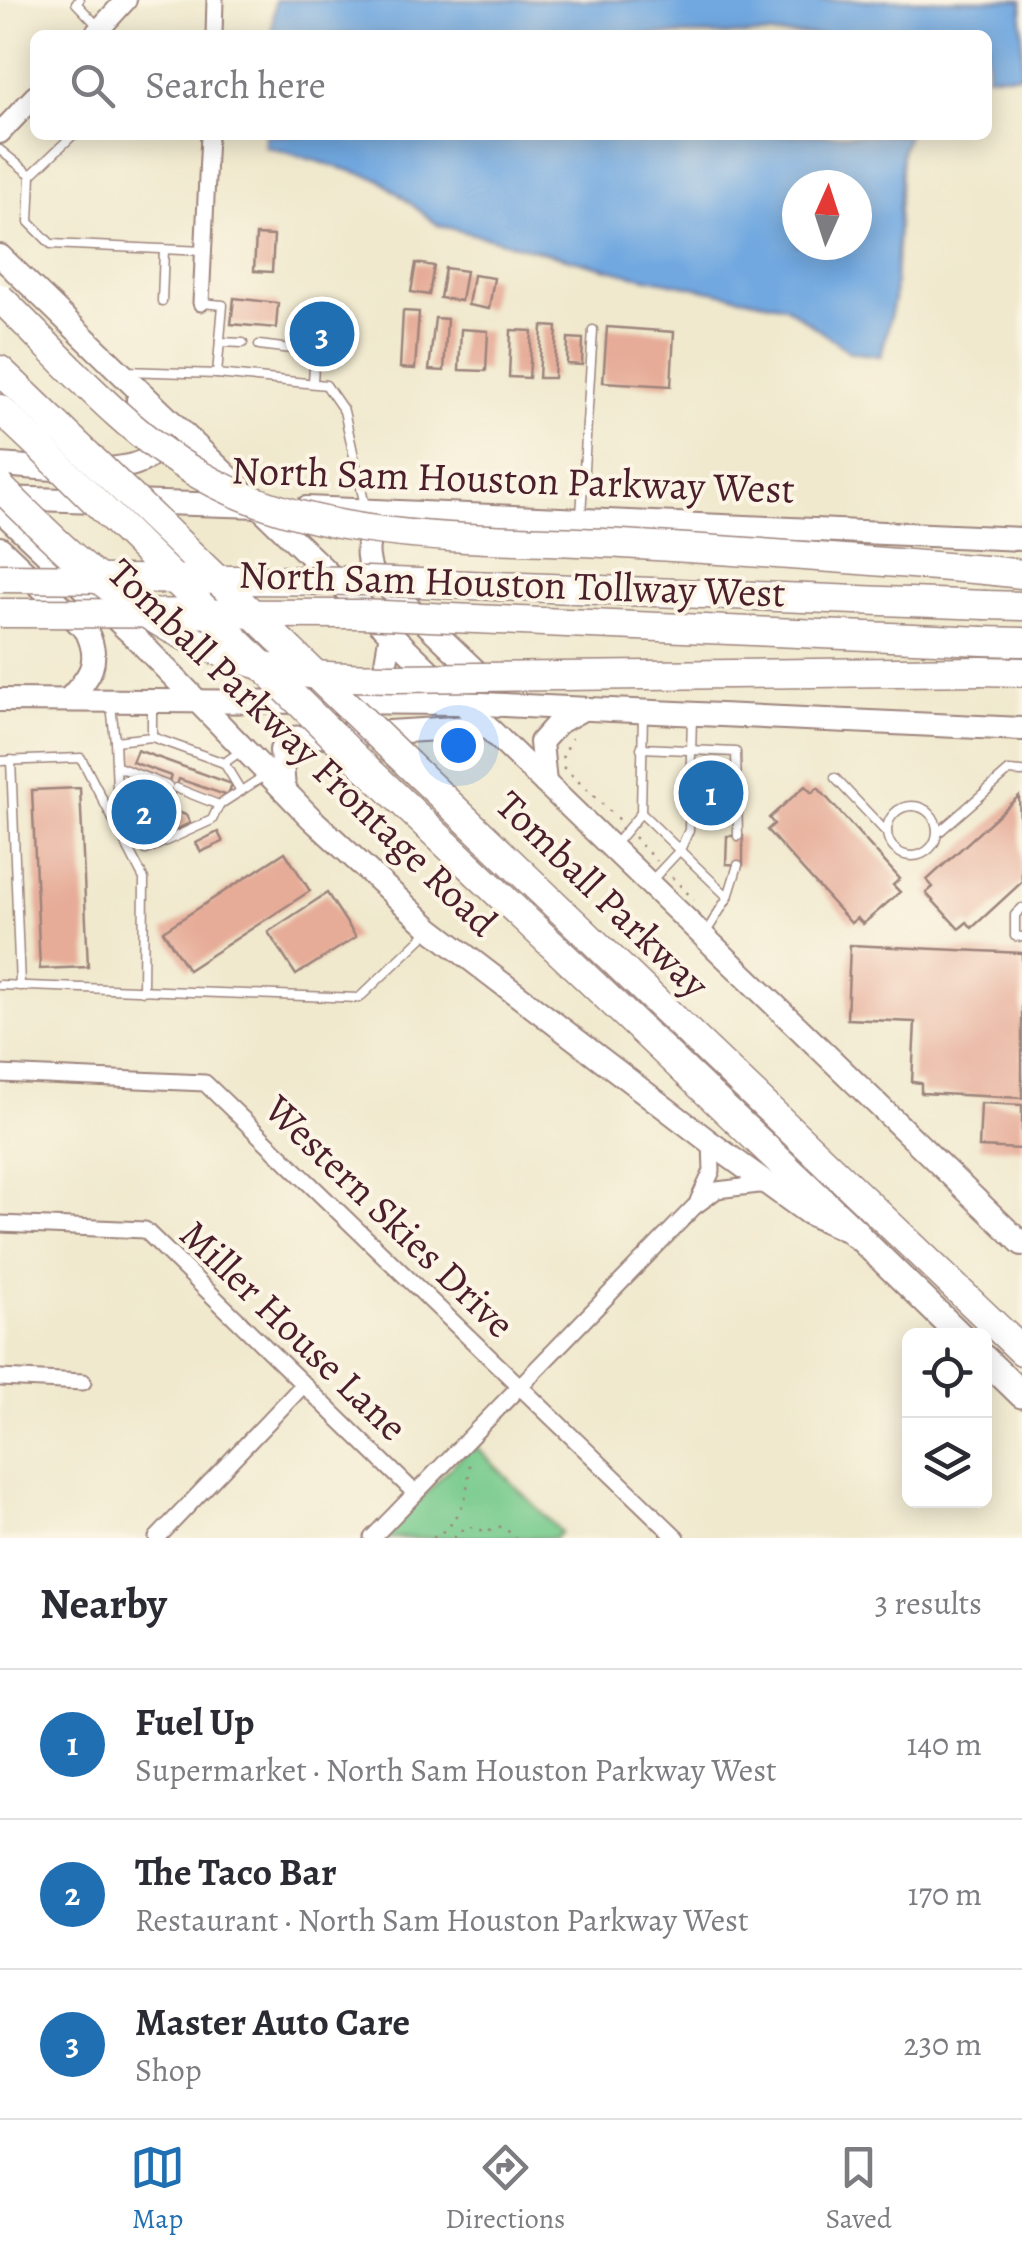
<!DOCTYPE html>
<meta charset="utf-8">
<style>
body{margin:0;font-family:Alegreya,serif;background:#f2f2f3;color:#2b2b33}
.controls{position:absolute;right:30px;bottom:30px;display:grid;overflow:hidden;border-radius:15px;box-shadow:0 5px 25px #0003}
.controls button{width:90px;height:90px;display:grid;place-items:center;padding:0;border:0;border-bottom:2px solid #e1e1e2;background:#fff;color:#2b2b33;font:50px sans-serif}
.compass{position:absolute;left:782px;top:170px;width:90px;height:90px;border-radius:50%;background:#fff;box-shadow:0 5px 25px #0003;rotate:3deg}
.you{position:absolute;left:458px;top:745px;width:35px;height:35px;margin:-25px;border:8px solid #fff;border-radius:50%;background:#1a73e8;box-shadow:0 0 0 15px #1a73e833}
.badge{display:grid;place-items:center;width:65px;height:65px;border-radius:50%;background:#1f6fb2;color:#fff;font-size:32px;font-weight:700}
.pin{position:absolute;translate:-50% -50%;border:5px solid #fff;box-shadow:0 2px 10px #0006}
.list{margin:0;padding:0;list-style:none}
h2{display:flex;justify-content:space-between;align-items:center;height:130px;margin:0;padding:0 40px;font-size:42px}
h2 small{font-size:32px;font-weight:400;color:#7c7c81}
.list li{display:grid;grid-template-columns:65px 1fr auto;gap:30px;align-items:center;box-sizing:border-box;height:150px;padding:0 40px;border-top:2px solid #e1e1e2}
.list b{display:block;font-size:38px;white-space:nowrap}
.list p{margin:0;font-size:32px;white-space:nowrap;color:#7c7c81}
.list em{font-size:32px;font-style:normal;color:#7c7c81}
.icon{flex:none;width:55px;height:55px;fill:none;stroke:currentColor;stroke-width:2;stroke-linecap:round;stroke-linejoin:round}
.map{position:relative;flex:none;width:1022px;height:1538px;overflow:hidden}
.search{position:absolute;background:#fff;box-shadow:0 5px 25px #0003;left:30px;right:30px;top:30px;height:110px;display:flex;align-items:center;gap:25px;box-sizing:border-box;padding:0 35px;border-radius:15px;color:#7c7c81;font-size:38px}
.sheet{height:580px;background:#fff}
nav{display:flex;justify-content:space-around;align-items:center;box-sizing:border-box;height:140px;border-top:2px solid #e1e1e2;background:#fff;font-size:28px;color:#7c7c81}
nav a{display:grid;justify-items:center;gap:5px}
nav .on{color:#1f6fb2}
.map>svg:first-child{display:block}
.green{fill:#78cb8e;stroke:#61755c;stroke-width:2.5}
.water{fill:#71a8e0;stroke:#5e6486;stroke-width:2.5;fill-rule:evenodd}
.building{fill:#e6ac98}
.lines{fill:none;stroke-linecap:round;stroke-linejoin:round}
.service-casing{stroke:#9d847c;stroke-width:11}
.minor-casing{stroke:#9d847c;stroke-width:19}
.tertiary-casing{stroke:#9d847c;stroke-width:24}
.secondary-casing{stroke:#9d847c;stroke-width:26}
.primary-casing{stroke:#9d847c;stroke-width:29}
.motorway-casing{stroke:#9d847c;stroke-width:31}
.path{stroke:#9d847c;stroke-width:2.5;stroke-dasharray:2.5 8;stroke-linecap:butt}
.service{stroke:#fff;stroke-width:8}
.minor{stroke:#fff;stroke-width:15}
.tertiary{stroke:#fff;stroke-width:20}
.secondary{stroke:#fff;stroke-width:22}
.primary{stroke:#fff;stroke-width:25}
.motorway{stroke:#fff;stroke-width:28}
.motorway-bridge-casing{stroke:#9d847c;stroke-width:31;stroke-linecap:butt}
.motorway-bridge{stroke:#fff;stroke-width:28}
.labels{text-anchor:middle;stroke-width:8;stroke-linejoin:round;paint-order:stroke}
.street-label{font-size:40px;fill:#4a1f2b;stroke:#fcf5e5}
</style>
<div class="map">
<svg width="1022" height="1538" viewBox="0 0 1022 1538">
<rect width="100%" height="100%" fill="#fcf5e5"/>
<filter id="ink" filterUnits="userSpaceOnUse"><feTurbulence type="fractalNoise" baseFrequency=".01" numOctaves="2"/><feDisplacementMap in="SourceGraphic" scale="20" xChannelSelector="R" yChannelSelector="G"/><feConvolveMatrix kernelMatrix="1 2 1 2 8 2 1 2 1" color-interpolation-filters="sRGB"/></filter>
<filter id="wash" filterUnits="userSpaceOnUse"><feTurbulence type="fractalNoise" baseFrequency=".0048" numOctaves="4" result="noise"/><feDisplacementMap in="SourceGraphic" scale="40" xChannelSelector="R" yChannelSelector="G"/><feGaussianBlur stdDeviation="2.25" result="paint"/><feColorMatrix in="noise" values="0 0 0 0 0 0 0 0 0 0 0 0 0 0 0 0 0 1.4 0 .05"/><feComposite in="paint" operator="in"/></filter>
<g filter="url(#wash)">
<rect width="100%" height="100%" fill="#f0e9ce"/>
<!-- green -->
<polygon class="green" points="473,1444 561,1532 555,1538 383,1538"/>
<!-- water -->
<g class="water">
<polygon points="275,0 1022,0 1022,75 987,75 987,35 272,35"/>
<path d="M265,135h643l-6,16 -8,149 -13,56 -31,-4 -65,-46 -157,-32 -190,-49 -59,-46 -114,-33zM797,185h60v60h-60z"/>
</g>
<g id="blocks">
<!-- building -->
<g class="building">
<polygon points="256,235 274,236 272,272 254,271"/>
<polygon points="416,263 434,266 429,295 411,292"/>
<polygon points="445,268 466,271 461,301 440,298"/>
<polygon points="473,275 494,278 489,309 468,305"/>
<polygon points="234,298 278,303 276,328 231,324"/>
<polygon points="403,311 419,312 415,369 400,368"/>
<polygon points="435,318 447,319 444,371 429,370"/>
<polygon points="542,326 557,327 554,378 539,378"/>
<polygon points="607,327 674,332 671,386 603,382"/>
<polygon points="461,329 488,331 486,371 459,370"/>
<polygon points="511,330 532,331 529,378 509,377"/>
<polygon points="568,338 583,339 582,365 567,364"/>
<polygon points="137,750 232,784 228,796 179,779 170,806 161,803 171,776 132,762"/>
<polygon points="700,772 723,773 722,813 699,813"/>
<polygon points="805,786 812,793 818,788 900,879 893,885 900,892 863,924 857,918 851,923 767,830 774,824 769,818"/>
<polygon points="80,788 88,967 40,969 32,790"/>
<polygon points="1019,796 1022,882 972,928 967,922 959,929 926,893 933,887 927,880"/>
<polygon points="143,800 186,815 190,823 163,836 148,831 135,804"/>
<polygon points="218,832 223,842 201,852 196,843"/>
<polygon points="727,836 743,836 743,865 726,864"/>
<polygon points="285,852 310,891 188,970 163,931"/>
<polygon points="327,893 356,937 296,975 268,932"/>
<polygon points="850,945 1022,953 1022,1098 921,1093 921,1083 912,1082 915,1022 847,1019"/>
<polygon points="981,1103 1022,1105 1022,1149 979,1147"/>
</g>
</g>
</g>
<g filter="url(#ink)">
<use href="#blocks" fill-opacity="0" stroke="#9d847c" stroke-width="2.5"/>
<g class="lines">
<!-- service casing -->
<g class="service-casing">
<g id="service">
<polyline points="79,0 76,3 97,25"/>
<polyline points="73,135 31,175 29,222 51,244 204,251"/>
<polyline points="0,150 31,175"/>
<polyline points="162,301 164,250"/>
<polyline points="202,303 223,305 217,374"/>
<polyline points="220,342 243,343"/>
<polyline points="259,345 315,352 313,381"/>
<polyline points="125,371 217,374 326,385 344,411 365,506"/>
<polyline points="581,515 593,330"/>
<polyline points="111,705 115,741 152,737 224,763 241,751"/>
<polyline points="152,706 152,737"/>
<polyline points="115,741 117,789 146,850 212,820 219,805 241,791"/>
<polyline points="641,748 736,752 738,836"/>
<polyline points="11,760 20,986"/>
<polyline points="0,761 81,758 144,879 143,991"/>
<polyline points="224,763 241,791 264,776"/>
<polyline points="118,767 168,786"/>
<polyline points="835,778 887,833"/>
<polyline points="176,788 219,805"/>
<circle cx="912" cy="831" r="25"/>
<polyline points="641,813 728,897 705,934"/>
<polyline points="938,833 1009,771 1022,772"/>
<polyline points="615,844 641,813 643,713"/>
<polyline points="652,880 680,850 689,830 692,717"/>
<polyline points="728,897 738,865"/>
<polyline points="1022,908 1015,915 1015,936 1022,937"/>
<polyline points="0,985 359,998 428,932"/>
</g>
</g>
<!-- minor casing -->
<g class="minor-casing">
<g id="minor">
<polyline points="214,35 215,0"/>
<polyline points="201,303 209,135"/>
<polyline points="0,1074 205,1083 677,1538"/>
<polyline points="698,1201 712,1171 711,1143"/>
<polyline points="0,1224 145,1230 415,1493"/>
<polyline points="0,1378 83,1382"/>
<polyline points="157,1538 304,1384"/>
<polyline points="372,1538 694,1207 717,1190 767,1184"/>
</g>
</g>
<!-- tertiary casing -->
<g class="tertiary-casing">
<g id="tertiary">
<polyline points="94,35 126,0"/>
<polyline points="0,133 35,96"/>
</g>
</g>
<!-- secondary casing -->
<g class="secondary-casing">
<g id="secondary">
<polyline points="0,256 1022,1244"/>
<path d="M0,465c29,1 152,19 157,-22 1,-16 -11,-31 -19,-43"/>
<polyline points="1,498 259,506"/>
<polyline points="306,508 1022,539"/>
<polyline points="0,510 136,638 312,819 431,929 711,1143 808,1213 844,1229"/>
<path d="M384,518c-17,16 -20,31 -13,53l114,109"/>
<path d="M0,548l86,82c16,32 4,47 -18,70"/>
<polyline points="372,690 385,668 391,633"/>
<polyline points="0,700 461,703 1022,729"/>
<polyline points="545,783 541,742 558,723 583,709"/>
<polyline points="284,790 281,750 291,738 487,726"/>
</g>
</g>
<!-- primary casing -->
<g class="primary-casing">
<g id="primary">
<polyline points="856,1234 961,1336"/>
<polyline points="984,1358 1022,1395"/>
</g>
</g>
<!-- motorway casing -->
<g class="motorway-casing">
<g id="motorway">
<polyline points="0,370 59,427"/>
<polyline points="0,409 38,445"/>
<polyline points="985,570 1022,574"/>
<polyline points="986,605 1022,606"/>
<polyline points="983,641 1022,642"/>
<polyline points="981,671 1022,672"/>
<polyline points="361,763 856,1234"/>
<polyline points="408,764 1022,1351"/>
</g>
</g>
<!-- path -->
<g class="path">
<polyline points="562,758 572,738"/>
<polyline points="563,767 619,820"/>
<polyline points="634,837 656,861"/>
<polyline points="672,877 694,900"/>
<polyline points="489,1531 502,1526 516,1538"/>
<path d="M433,1538c32,-18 35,-46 37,-80"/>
<polyline points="454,1538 467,1526 488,1532"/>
</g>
<!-- service -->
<use href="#service" class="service"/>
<!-- minor -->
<use href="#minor" class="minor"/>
<!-- tertiary -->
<use href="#tertiary" class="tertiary"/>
<!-- secondary -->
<use href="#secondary" class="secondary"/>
<!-- primary -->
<use href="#primary" class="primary"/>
<!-- motorway -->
<use href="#motorway" class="motorway"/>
<!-- motorway-bridge casing -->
<g class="motorway-bridge-casing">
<g id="motorway-bridge">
<path d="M0,298c62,60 123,133 198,176 126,73 284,62 424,70 121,7 242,16 363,26"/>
<polyline points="59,427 408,764"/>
<polyline points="38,445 361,763"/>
<path d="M0,487c92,91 175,172 310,187 28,4 57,3 85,4l586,-7"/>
<polyline points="0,578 368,581 986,605"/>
<polyline points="0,613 360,614 983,641"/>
</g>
</g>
<!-- motorway-bridge -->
<use href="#motorway-bridge" class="motorway-bridge"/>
</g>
</g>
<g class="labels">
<!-- street labels -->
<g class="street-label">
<text transform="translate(513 479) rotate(2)" y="14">North Sam Houston Parkway West</text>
<text transform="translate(512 583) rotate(2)" y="14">North Sam Houston Tollway West</text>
<text transform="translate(303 747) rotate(44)" y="14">Tomball Parkway Frontage Road</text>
<text transform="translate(603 894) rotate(44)" y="14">Tomball Parkway</text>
<text transform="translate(390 1216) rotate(44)" y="14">Western Skies Drive</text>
<text transform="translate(294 1330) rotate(44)" y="14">Miller House Lane</text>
</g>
</g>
</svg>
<div class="controls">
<button><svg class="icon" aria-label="locate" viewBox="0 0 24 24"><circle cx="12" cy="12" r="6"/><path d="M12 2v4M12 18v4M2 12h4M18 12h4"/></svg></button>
<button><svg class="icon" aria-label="layers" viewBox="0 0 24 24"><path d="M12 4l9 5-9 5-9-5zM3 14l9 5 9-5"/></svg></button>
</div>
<svg class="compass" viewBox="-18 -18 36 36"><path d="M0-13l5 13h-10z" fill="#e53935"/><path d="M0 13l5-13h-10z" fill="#7c7c81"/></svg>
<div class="you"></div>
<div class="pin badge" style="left:711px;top:793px">1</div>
<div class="pin badge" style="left:144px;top:812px">2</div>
<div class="pin badge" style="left:322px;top:334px">3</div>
<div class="search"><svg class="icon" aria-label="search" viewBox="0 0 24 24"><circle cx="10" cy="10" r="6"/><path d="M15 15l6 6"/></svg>Search here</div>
</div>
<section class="sheet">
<h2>Nearby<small>3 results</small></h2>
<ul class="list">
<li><span class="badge">1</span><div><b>Fuel Up</b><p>Supermarket · North Sam Houston Parkway West</p></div><em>140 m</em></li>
<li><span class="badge">2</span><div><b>The Taco Bar</b><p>Restaurant · North Sam Houston Parkway West</p></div><em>170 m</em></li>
<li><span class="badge">3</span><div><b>Master Auto Care</b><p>Shop</p></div><em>230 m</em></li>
</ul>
</section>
<nav>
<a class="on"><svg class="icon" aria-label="map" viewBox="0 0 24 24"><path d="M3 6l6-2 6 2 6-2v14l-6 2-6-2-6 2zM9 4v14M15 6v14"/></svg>Map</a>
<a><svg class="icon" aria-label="directions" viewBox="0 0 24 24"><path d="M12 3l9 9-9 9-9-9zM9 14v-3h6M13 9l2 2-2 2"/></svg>Directions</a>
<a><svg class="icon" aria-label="saved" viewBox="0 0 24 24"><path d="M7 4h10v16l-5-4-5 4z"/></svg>Saved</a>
</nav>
